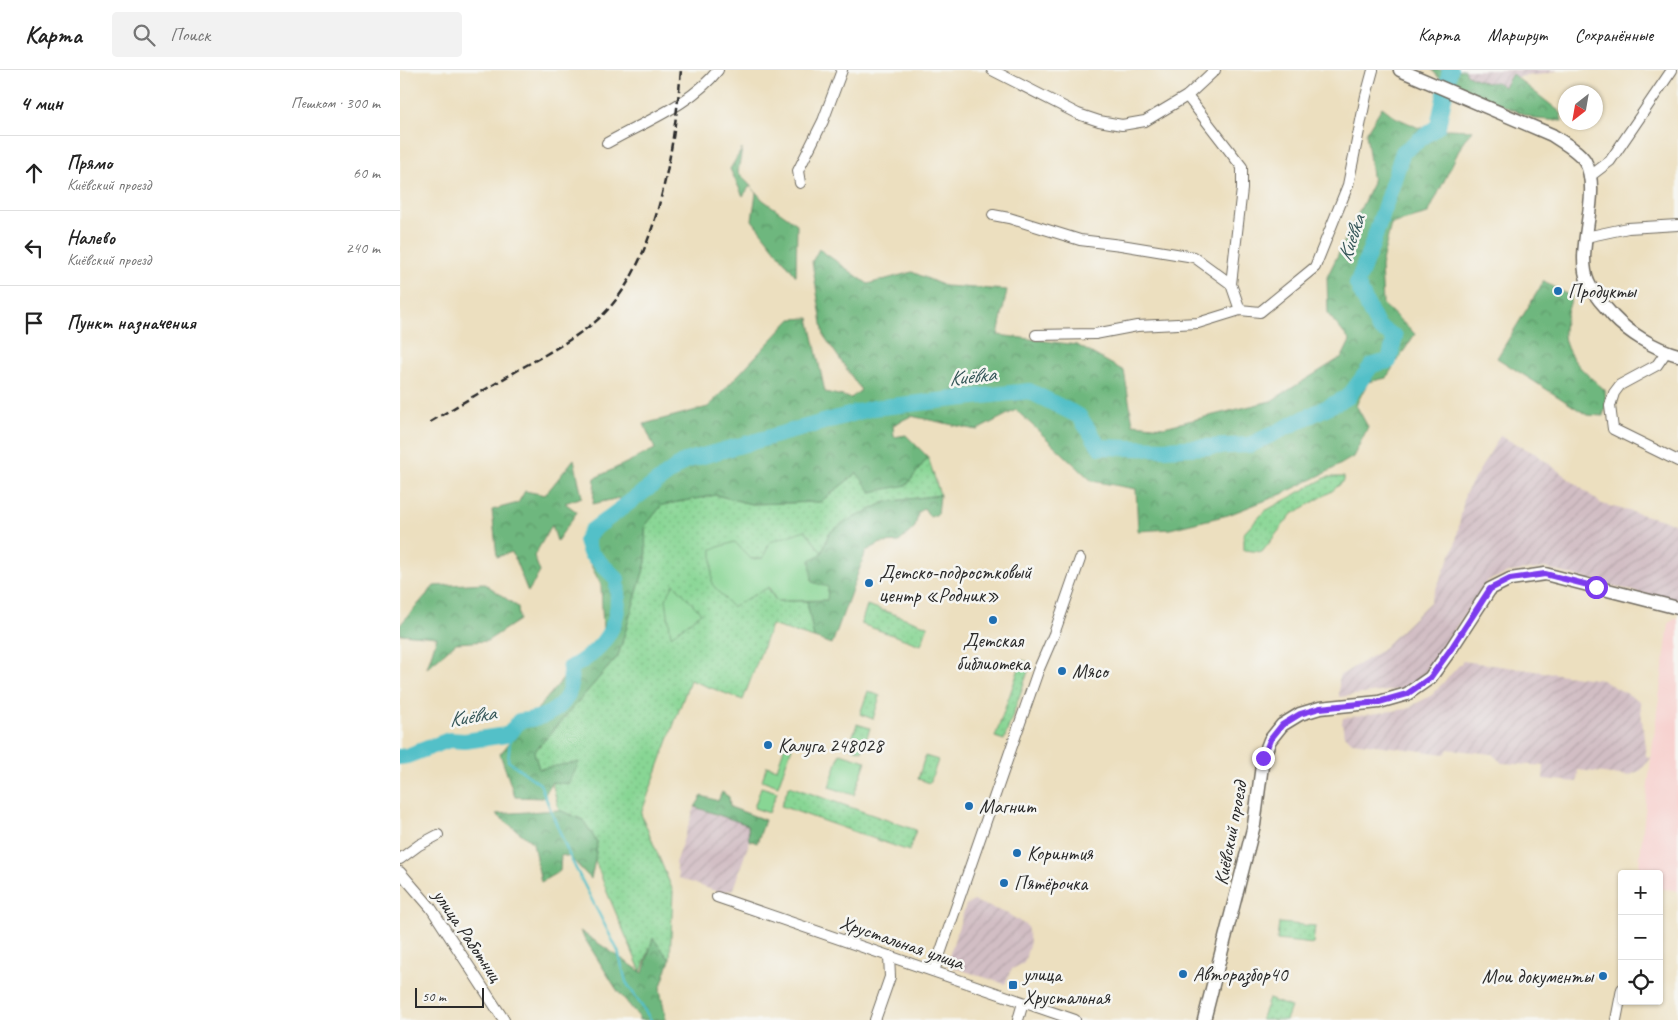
<!DOCTYPE html>
<html lang="ru">
<meta charset="utf-8">
<style>
body{margin:0;font-family:Caveat,sans-serif;background:#f2f2f2;color:#222}
.controls{position:absolute;right:15px;bottom:15px;display:grid;overflow:hidden;border-radius:5px;box-shadow:0 1px 4px #0004}
.controls button{width:45px;height:45px;display:grid;place-items:center;padding:0;border:0;border-bottom:1px solid #e0e0e0;background:#fff;color:#222;font:25px sans-serif}
.compass{position:absolute;left:1158px;top:15px;width:45px;height:45px;border-radius:50%;background:#fff;box-shadow:0 1px 4px #0004;rotate:211deg}
.scale{position:absolute;left:15px;bottom:12px;width:69px;box-sizing:border-box;padding-left:5px;border:2px solid #2b2b2b;border-top:0;font-size:14px;line-height:18px;white-space:nowrap;color:#2b2b2b;-webkit-text-stroke:4px #f6f6f2;paint-order:stroke}
.stop{position:absolute;width:15px;height:15px;margin:-11px;border:4px solid #7c3aed;border-radius:50%;background:#fff}
.stop.end{background:#7c3aed;border-color:#fff;box-shadow:0 1px 5px #0008}
.list{margin:0;padding:0;list-style:none}
h2{display:flex;justify-content:space-between;align-items:center;height:65px;margin:0;padding:0 20px;font-size:21px}
h2 small{font-size:16px;font-weight:400;color:#767676}
.list li{display:grid;grid-template-columns:32px 1fr auto;gap:15px;align-items:center;box-sizing:border-box;height:75px;padding:0 20px;border-top:1px solid #e0e0e0}
.list b{display:block;font-size:19px;white-space:nowrap}
.list p{margin:0;font-size:16px;white-space:nowrap;color:#767676}
.list em{font-size:16px;font-style:normal;color:#767676}
.icon{flex:none;width:28px;height:28px;fill:none;stroke:currentColor;stroke-width:2;stroke-linecap:round;stroke-linejoin:round}
.map{position:relative;flex:none;width:1278px;height:950px;overflow:hidden}
header{display:flex;align-items:center;gap:30px;box-sizing:border-box;height:70px;padding:0 25px;background:#fff;border-bottom:1px solid #e0e0e0}
header strong{font-size:24px}
nav{display:flex;gap:28px;margin-inline-start:auto;font-size:18px}
.search{width:350px;height:45px;background:#f2f2f2;display:flex;align-items:center;gap:12px;box-sizing:border-box;padding:0 18px;border-radius:5px;color:#767676;font-size:19px}
main{display:flex}
aside{flex:1;background:#fff}
.map>svg:first-child{display:block}
.built{fill:#f7d0ce}
.industrial{fill:url(#industrial-furrows)}
.grass{fill:url(#grass-dots);stroke:#5a8060}
.forest{fill:url(#forest-crowns);stroke:#4c7154}
.garden{fill:#88d694;stroke:#5a8060}
.lines{fill:none;stroke-linecap:round;stroke-linejoin:round}
.stream{stroke:#52c0c8;stroke-width:2.5}
.river{stroke:#52c0c8;stroke-width:16}
.minor-casing{stroke:#6f6a5f;stroke-width:12}
.major-casing{stroke:#6f6a5f;stroke-width:15}
.minor{stroke:#fff;stroke-width:10}
.major{stroke:#fff;stroke-width:12}
.rail{stroke:#2b2b2b;stroke-width:2.5;stroke-dasharray:8 4;stroke-linecap:butt}
.route{stroke:#7c3aed;stroke-width:6}
.poi-dot{fill:#1f6fb2;stroke:#f6f6f2;stroke-width:2}
.labels{text-anchor:middle;stroke-width:5;stroke-linejoin:round;paint-order:stroke}
.poi-label{font-size:20px;fill:#2b2b2b;stroke:#f6f6f2;text-anchor:start}
.street-label{font-size:20px;fill:#2b2b2b;stroke:#f6f6f2}
.water-label{font-size:21px;font-style:italic;fill:#37585a;stroke:#f6f6f2}
</style>
<header>
<strong>Карта</strong>
<div class="search"><svg class="icon" aria-label="search" viewBox="0 0 24 24"><circle cx="10" cy="10" r="6"/><path d="M15 15l6 6"/></svg>Поиск</div>
<nav><a>Карта</a><a>Маршрут</a><a>Сохранённые</a></nav>
</header>
<main>
<aside>
<h2>4 мин<small>Пешком · 300 m</small></h2>
<ul class="list">
<li><svg class="icon" aria-label="ahead" viewBox="0 0 24 24"><path d="M12 20V5M6 11l6-6 6 6"/></svg><div><b>Прямо</b><p>Киёвский проезд</p></div><em>60 m</em></li>
<li><svg class="icon" aria-label="left" viewBox="0 0 24 24"><path d="M17 20v-9H6M10 6l-5 5 5 5"/></svg><div><b>Налево</b><p>Киёвский проезд</p></div><em>240 m</em></li>
<li><svg class="icon" aria-label="arrive" viewBox="0 0 24 24"><path d="M6 21V4h12l-3 4 3 4H6"/></svg><div><b>Пункт назначения</b></div></li>
</ul>
</aside>
<div class="map">
<svg width="1278" height="950" viewBox="0 0 1278 950">
<defs>
<pattern id="industrial-furrows" width="10" height="10" patternUnits="userSpaceOnUse" patternTransform="scale(1.25)"><rect width="10" height="10" fill="#d2bec4"/><path d="M-1 1l2-2M0 10L10 0M9 11l2-2" fill="none" stroke="#b4a3a9"/></pattern>
<pattern id="grass-dots" width="8" height="8" patternUnits="userSpaceOnUse" patternTransform="scale(1.25)"><rect width="8" height="8" fill="#88d694"/><path d="M2 2h.1M6 6h.1" fill="none" stroke="#76b880" stroke-width="1.8" stroke-linecap="round"/></pattern>
<pattern id="forest-crowns" width="20" height="18" patternUnits="userSpaceOnUse" patternTransform="scale(1.25)"><rect width="20" height="18" fill="#6eb77e"/><path d="M2 6a3 3 0 1 1 6 0M12 15a3 3 0 1 1 6 0" fill="none" stroke="#5b9567"/></pattern>
</defs>
<rect width="100%" height="100%" fill="#f6f6f2"/>
<filter id="ink" filterUnits="userSpaceOnUse"><feTurbulence type="fractalNoise" baseFrequency=".02" numOctaves="2"/><feDisplacementMap in="SourceGraphic" scale="10" xChannelSelector="R" yChannelSelector="G"/><feConvolveMatrix kernelMatrix="1 2 1 2 8 2 1 2 1" color-interpolation-filters="sRGB"/></filter>
<filter id="wash" filterUnits="userSpaceOnUse"><feTurbulence type="fractalNoise" baseFrequency=".0096" numOctaves="4" result="noise"/><feDisplacementMap in="SourceGraphic" scale="20" xChannelSelector="R" yChannelSelector="G"/><feGaussianBlur stdDeviation="1.12" result="paint"/><feColorMatrix in="noise" values="0 0 0 0 0 0 0 0 0 0 0 0 0 0 0 0 0 1.4 0 .05"/><feComposite in="paint" operator="in"/></filter>
<g filter="url(#wash)">
<rect width="100%" height="100%" fill="#ecdfbf"/>
<!-- built -->
<polygon class="built" points="1274,548 1278,549 1278,821 1259,818 1259,804 1238,804 1251,688 1269,554"/>
<!-- industrial -->
<g class="industrial">
<polygon points="1065,0 1159,0 1146,4 1116,7 1112,4 1104,17 1096,12 1086,13 1067,5"/>
<polygon points="1100,366 1136,384 1202,434 1278,454 1278,533 1145,498 1111,502 1087,511 1023,606 1002,619 939,627 939,606 979,582 1030,532 1055,476 1065,424"/>
<polygon points="1063,591 1202,610 1240,631 1246,686 1251,688 1241,700 1228,706 1178,700 1177,712 1143,709 1144,696 1102,693 1092,684 1048,679 1045,684 952,672 944,664 942,653 943,648 1006,639 1032,625"/>
<polygon points="323,734 358,747 333,819 321,823 279,808 275,793 295,737 319,746"/>
<polygon points="574,831 608,844 627,856 630,872 624,893 612,899 605,914 546,895 566,835"/>
</g>
<!-- grass -->
<g class="grass">
<polygon points="528,387 540,425 486,432 445,452 429,463 422,483 405,460 363,488 351,489 376,531 407,531 414,568 371,555 343,630 290,610 241,744 273,821 270,890 253,869 241,902 207,822 195,790 197,772 183,750 159,740 152,712 139,699 134,682 218,586 246,492 245,456 262,435 316,425 351,434 420,432 457,403 507,415"/>
<polygon points="927,407 944,407 944,411 932,421 891,445 862,482 844,480 844,463 865,441"/>
<polygon points="467,535 528,556 521,575 461,554"/>
<polygon points="622,590 631,593 604,670 595,667"/>
<polygon points="468,621 480,626 473,649 460,644"/>
<polygon points="457,654 470,658 462,681 449,677"/>
<polygon points="525,686 538,690 530,713 518,709"/>
<polygon points="389,716 516,760 509,781 381,736"/>
<polygon points="879,853 915,856 913,874 877,870"/>
<polygon points="869,929 891,937 886,950 861,950"/>
</g>
<!-- forest -->
<g class="forest">
<polygon points="1032,0 1065,0 1067,5 1086,13 1096,12 1104,17 1112,4 1160,42 1162,51 1136,49 1042,11"/>
<polygon points="982,37 995,47 1019,58 1073,60 1064,70 1028,144 991,154 981,196 983,234 1015,264 986,308 968,312 956,335 968,357 953,387 931,400 882,424 828,445 770,459 738,461 736,419 692,411 616,340 577,360 511,346 493,355 494,367 506,365 528,387 507,415 471,422 457,403 420,432 351,434 316,425 262,435 245,456 246,492 218,586 134,682 139,699 179,692 169,714 152,712 143,728 115,727 100,684 203,561 201,515 181,476 224,437 219,428 193,434 195,408 255,379 244,354 308,337 391,249 409,248 425,322 451,328 461,320 424,266 412,192 419,179 468,214 512,202 545,216 607,220 598,265 677,275 724,301 733,354 764,357 871,331 942,287 950,271 928,244 927,207 973,113 966,63"/>
<polygon points="342,79 338,102 363,130 397,154 396,206 352,150 356,123 350,116 343,126 330,99"/>
<path d="M1144,211l17,10 11,5c-3,12 -9,27 -8,39 2,24 25,41 41,55l1,15 -3,11 -16,-1 -90,-57z"/>
<polygon points="174,389 182,427 165,433 177,442 157,471 152,455 134,486 140,502 128,522 112,482 97,487 92,440 118,433 125,421 145,425"/>
<polygon points="540,425 538,444 530,447 524,438 518,443 515,457 499,472 481,473 466,481 432,574 414,568 407,531 427,530 412,512 409,490 422,483 429,463 445,452 486,432"/>
<polygon points="84,513 118,537 119,550 87,571 56,573 27,598 37,567 0,564 0,555 34,516"/>
<polygon points="322,722 329,727 330,737 365,750 357,773 349,770 348,755 295,737 302,726 318,731"/>
<polygon points="159,740 183,750 197,772 195,790 191,809 170,787 161,785 160,801 141,812 133,773 96,744"/>
<polygon points="180,861 243,903 253,868 270,890 260,919 266,950 239,950 239,947 217,920"/>
</g>
<!-- garden -->
<g class="garden">
<polygon points="405,460 422,483 410,490 412,512 428,517 427,530 376,531 369,517 332,537 312,514 312,479 335,472 351,489 363,488 370,472"/>
<polygon points="274,514 301,543 271,566 266,529"/>
<polygon points="385,675 392,677 378,716 362,710 367,696 377,699"/>
<polygon points="440,683 466,691 454,725 429,717"/>
<polygon points="361,717 377,722 369,743 354,738"/>
</g>
<g class="lines">
<!-- stream -->
<polyline class="stream" points="111,662 108,691 140,714 170,787 218,881 226,912 251,950"/>
<!-- river -->
<path class="river" d="M0,687l7,-1 42,-16 16,1 41,-6 5,-3 8,-11c22,-2 44,-9 51,-32 2,-6 0,-14 0,-21 23,-12 43,-31 47,-58 2,-10 0,-21 0,-31l-27,-26 -4,-13 5,-9 94,-70 188,-53 156,-17 50,25 21,31 64,2 86,-4 98,-48 24,-32 17,-4 6,-24 -17,-10 -21,-43 15,-39 31,-93 35,-26 12,-56"/>
</g>
</g>
<g filter="url(#ink)">
<g class="lines">
<!-- minor casing -->
<g class="minor-casing">
<g id="minor">
<polyline points="592,0 678,44 699,51 722,55 745,51 787,26 815,0"/>
<polyline points="787,26 842,97 842,119 831,214 840,240"/>
<path d="M207,73c37,-21 85,-39 111,-73"/>
<polyline points="1189,107 1210,91 1272,0"/>
<polyline points="400,113 398,101 423,51 442,0"/>
<polyline points="593,145 609,148 680,170 721,175 794,187 831,214"/>
<polyline points="1186,167 1228,158 1278,155"/>
<polyline points="636,265 695,264 737,256 798,253 840,240 860,242 915,197 948,115 966,26 973,0"/>
<polyline points="1266,282 1257,295 1220,315 1214,323 1210,336 1213,359 1278,391"/>
<polyline points="0,789 19,775 38,765"/>
<polyline points="0,802 31,838 104,950"/>
<polyline points="317,827 675,950"/>
<polyline points="534,901 638,601 654,564 680,489"/>
<polyline points="475,950 490,907 489,886"/>
<polyline points="618,950 623,933"/>
<polyline points="1216,950 1222,919"/>
</g>
</g>
<!-- major casing -->
<g class="major-casing">
<g id="major">
<path d="M1000,0l152,65c10,7 26,15 33,26 18,33 -11,88 3,121 5,13 16,23 25,34 16,17 42,33 65,39"/>
<polyline points="804,950 854,755 863,688 870,670 882,655 900,644 920,638 979,632 1007,624 1030,608 1051,579 1090,519 1110,509 1145,504 1278,538"/>
</g>
</g>
<!-- minor -->
<use href="#minor" class="minor"/>
<!-- major -->
<use href="#major" class="major"/>
<!-- rail -->
<path class="rail" d="M30,352c32,-19 63,-37 95,-56 24,-13 48,-27 70,-44 63,-53 79,-175 86,-252"/>
</g>
</g>
<g class="lines" filter="url(#ink)">
<!-- route -->
<polyline class="route" points="863,688 870,670 882,655 900,644 920,638 979,632 1007,624 1030,608 1051,579 1090,519 1110,509 1145,504 1196,517"/>
</g>
<!-- markers -->
<g class="poi-dot">
<circle cx="1158" cy="221" r="5"/>
<circle cx="469" cy="513" r="5"/>
<circle cx="593" cy="550" r="5"/>
<circle cx="662" cy="601" r="5"/>
<circle cx="368" cy="675" r="5"/>
<circle cx="569" cy="736" r="5"/>
<circle cx="617" cy="783" r="5"/>
<circle cx="604" cy="813" r="5"/>
<circle cx="783" cy="904" r="5"/>
<circle cx="1203" cy="906" r="5"/>
<rect x="608" y="910" width="10" height="10" rx="2.5"/>
</g>
<g class="labels">
<!-- poi labels -->
<g class="poi-label">
<text x="1168" y="228">Продукты</text>
<text x="479" y="509">Детско-подростковый<tspan x="479" dy="23">центр «Родник»</tspan></text>
<text x="593" y="577" text-anchor="middle">Детская<tspan x="593" dy="23">библиотека</tspan></text>
<text x="672" y="608">Мясо</text>
<text x="378" y="682">Калуга 248028</text>
<text x="579" y="743">Магнит</text>
<text x="627" y="790">Коринтия</text>
<text x="614" y="820">Пятёрочка</text>
<text x="623" y="911">улица<tspan x="623" dy="23">Хрустальная</tspan></text>
<text x="793" y="911">Авторазбор40</text>
<text x="1193" y="913" text-anchor="end">Мои документы</text>
</g>
<!-- street labels -->
<g class="street-label">
<text transform="translate(830 763) rotate(-79)" y="7">Киёвский проезд</text>
<text transform="translate(68 865) rotate(56)" y="7">улица Работниц</text>
<text transform="translate(502 872) rotate(19)" y="7">Хрустальная улица</text>
</g>
<!-- water labels -->
<g class="water-label">
<text transform="translate(951 168) rotate(-71)" y="7">Киёвка</text>
<text transform="translate(572 306) rotate(-6)" y="7">Киёвка</text>
<text transform="translate(72 646) rotate(-9)" y="7">Киёвка</text>
</g>
</g>
</svg>
<div class="controls">
<button>+</button>
<button>−</button>
<button><svg class="icon" aria-label="locate" viewBox="0 0 24 24"><circle cx="12" cy="12" r="6"/><path d="M12 2v4M12 18v4M2 12h4M18 12h4"/></svg></button>
</div>
<svg class="compass" viewBox="-18 -18 36 36"><path d="M0-13l5 13h-10z" fill="#e53935"/><path d="M0 13l5-13h-10z" fill="#767676"/></svg>
<div class="scale">50 m</div>
<div class="stop" style="left:1196px;top:517px"></div>
<div class="stop end" style="left:863px;top:688px"></div>
</div>
</main>
